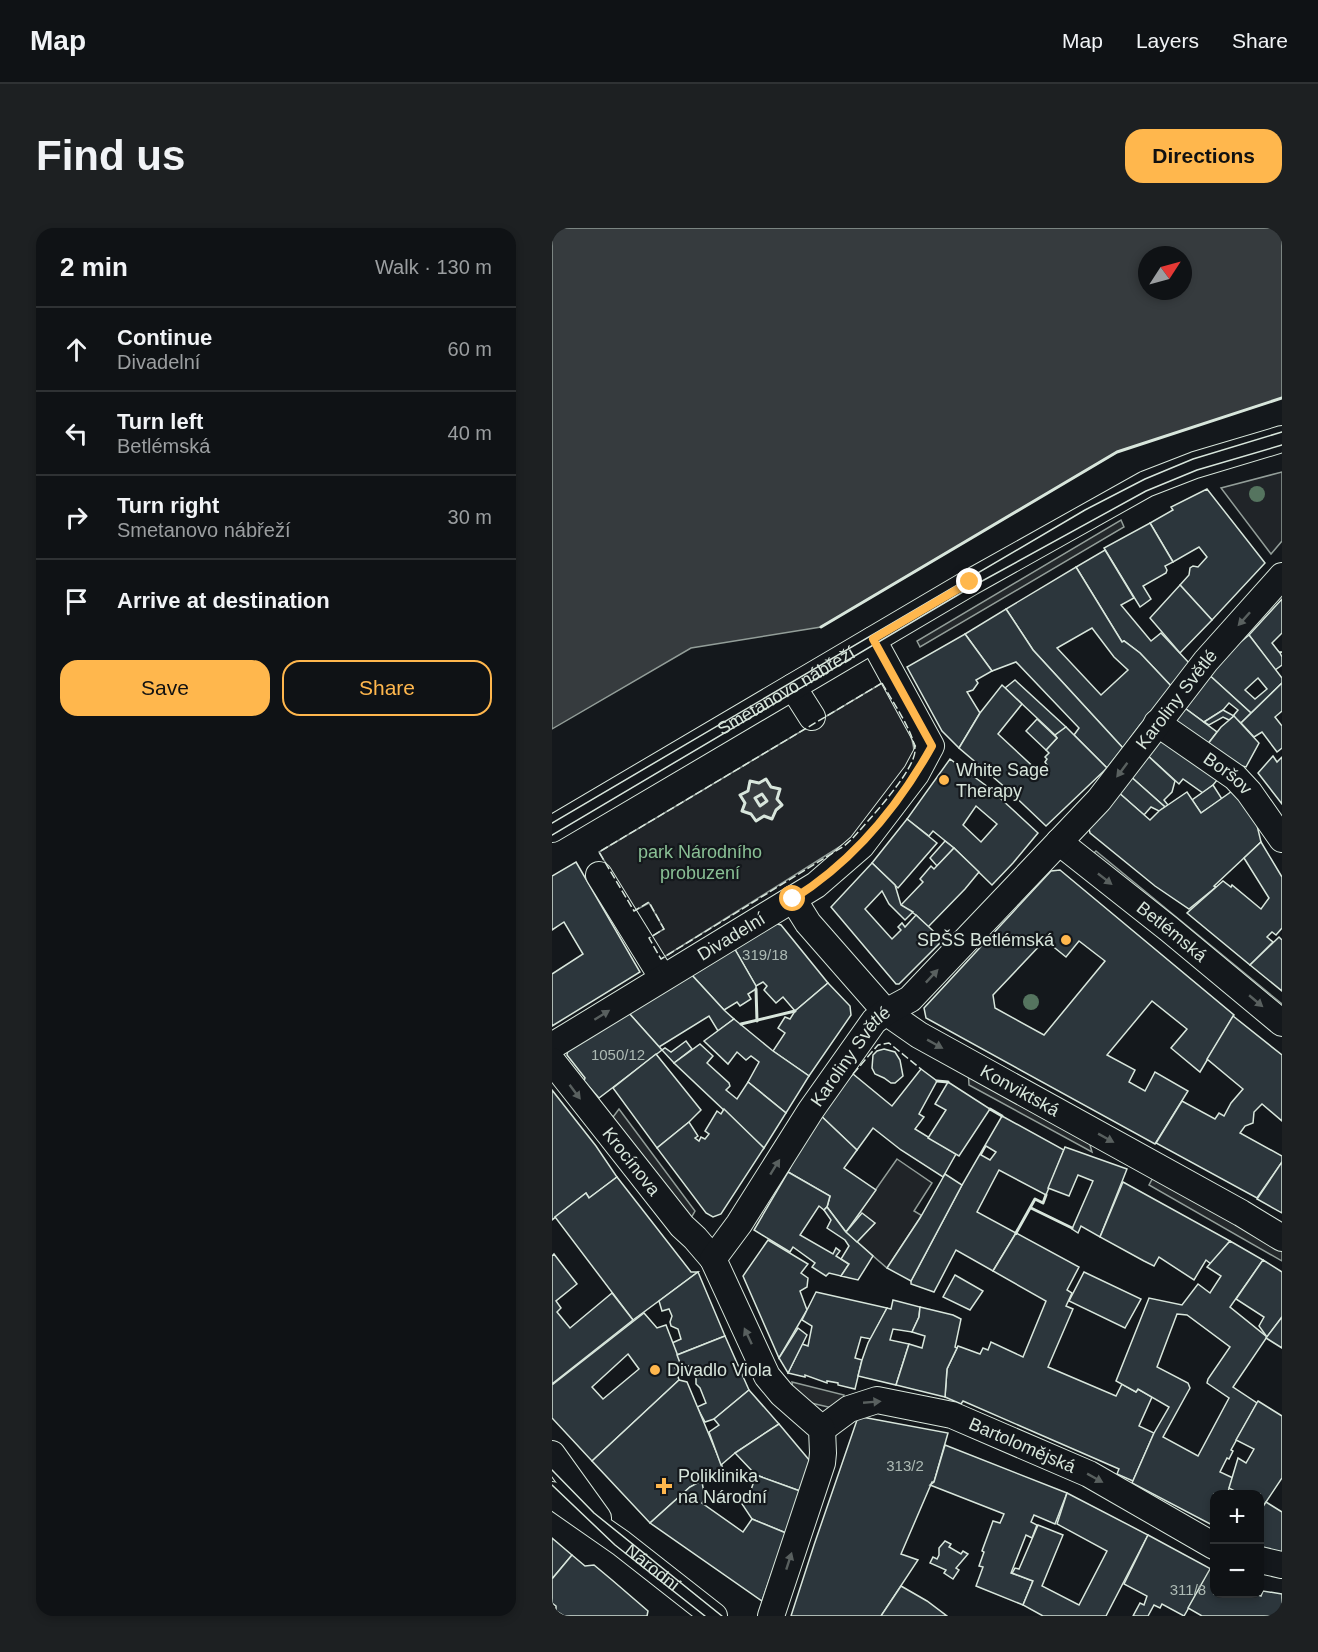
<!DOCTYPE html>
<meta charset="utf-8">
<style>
body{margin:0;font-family:Arial,sans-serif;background:#1d2022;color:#f1f3f6}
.controls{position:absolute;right:18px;bottom:18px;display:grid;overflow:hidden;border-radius:12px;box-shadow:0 3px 9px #0003}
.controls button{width:54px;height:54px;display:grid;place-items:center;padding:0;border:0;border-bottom:2px solid #2f3234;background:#0f1215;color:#f1f3f6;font:30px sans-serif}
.compass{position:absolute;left:586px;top:18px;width:54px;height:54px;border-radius:50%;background:#0f1215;box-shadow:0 3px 9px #0003;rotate:54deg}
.stop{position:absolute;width:18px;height:18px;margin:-14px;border:4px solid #ffb74d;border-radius:50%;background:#fff}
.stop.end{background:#ffb74d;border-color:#fff;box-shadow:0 2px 6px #0008}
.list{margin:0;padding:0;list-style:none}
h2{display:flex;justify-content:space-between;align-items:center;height:78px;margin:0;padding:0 24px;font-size:26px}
h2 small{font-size:20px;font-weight:400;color:#9b9ea0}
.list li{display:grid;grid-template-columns:39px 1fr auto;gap:18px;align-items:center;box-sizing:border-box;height:84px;padding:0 24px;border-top:2px solid #2f3234}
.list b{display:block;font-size:22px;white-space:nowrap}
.list p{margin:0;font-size:20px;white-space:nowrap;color:#9b9ea0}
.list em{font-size:20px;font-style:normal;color:#9b9ea0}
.actions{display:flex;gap:12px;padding:18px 24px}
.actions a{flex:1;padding:14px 0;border:2px solid #ffb74d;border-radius:18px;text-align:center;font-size:21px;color:#ffb74d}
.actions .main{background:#ffb74d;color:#111}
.icon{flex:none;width:33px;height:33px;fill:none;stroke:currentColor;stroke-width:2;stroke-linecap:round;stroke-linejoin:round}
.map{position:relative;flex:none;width:730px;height:1388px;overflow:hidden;border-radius:18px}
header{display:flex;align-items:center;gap:36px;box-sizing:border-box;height:84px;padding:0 30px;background:#0f1215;border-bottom:2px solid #2f3234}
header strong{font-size:28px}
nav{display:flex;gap:33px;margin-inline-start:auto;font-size:21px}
.intro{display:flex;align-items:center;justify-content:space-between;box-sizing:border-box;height:144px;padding:0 36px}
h1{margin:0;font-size:42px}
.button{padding:15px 27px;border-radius:18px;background:#ffb74d;color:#111;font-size:21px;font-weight:700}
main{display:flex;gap:36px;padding:0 36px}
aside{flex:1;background:#0f1215;border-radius:18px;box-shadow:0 3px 9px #0003}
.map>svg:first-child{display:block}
.green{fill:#202428;stroke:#939e99;stroke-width:1.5;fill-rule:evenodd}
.parking{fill:#24282b;stroke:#939e99;stroke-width:1.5}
.water{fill:#363b3e;stroke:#939e99;stroke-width:1.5;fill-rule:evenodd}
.building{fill:#2c363c;stroke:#d8e6dc;stroke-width:1.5;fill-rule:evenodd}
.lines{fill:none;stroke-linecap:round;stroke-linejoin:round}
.minor-casing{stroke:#d8e6dc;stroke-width:28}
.minor{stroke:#14181c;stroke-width:26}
.tram{stroke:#d8e6dc;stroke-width:1.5}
.fence{stroke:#d8e6dc;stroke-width:1.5;stroke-dasharray:8 3;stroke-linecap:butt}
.wall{stroke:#d8e6dc;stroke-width:3}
.tree{fill:#55745f}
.oneway{fill:#59605f}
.route{stroke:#ffb74d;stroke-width:8}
.poi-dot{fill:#ffb74d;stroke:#14181c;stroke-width:2}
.labels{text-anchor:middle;stroke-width:4.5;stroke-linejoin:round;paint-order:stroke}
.number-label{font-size:15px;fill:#adbab4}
.street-label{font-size:18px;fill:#d8e6dc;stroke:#14181c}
.poi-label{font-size:18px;fill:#d8e6dc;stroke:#14181c;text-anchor:start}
.park-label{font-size:18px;fill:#8ac095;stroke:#14181c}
</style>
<header>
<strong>Map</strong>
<nav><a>Map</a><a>Layers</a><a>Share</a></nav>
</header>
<div class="intro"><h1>Find us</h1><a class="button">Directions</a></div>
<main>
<aside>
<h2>2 min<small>Walk · 130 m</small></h2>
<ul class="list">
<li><svg class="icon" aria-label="ahead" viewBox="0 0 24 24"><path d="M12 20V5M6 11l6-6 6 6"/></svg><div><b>Continue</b><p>Divadelní</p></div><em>60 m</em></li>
<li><svg class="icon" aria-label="left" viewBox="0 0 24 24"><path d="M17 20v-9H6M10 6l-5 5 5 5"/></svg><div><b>Turn left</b><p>Betlémská</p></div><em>40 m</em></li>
<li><svg class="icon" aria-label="right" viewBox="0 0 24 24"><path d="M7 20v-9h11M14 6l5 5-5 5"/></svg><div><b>Turn right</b><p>Smetanovo nábřeží</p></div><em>30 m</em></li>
<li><svg class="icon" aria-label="arrive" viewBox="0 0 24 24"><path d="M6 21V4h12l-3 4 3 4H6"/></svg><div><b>Arrive at destination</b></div></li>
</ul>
<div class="actions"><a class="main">Save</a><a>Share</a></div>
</aside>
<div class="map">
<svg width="730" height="1388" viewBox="0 0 730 1388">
<rect width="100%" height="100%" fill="#14181c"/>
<!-- green -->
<g class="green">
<polygon points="730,244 730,313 719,326 669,260"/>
<path d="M330,455c10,18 37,55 31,75l-61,81 -191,120 -12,-21 15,-9 -15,-26 -15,8 -35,-59zM219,559l6,12 -26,15 -9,-3 3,-8z"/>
<polygon points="345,931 380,955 362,983 369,987 368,990 335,1040 305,1014 322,996 294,1004"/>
</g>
<!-- parking -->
<g class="parking">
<polygon points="569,292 572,299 368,419 365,413"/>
<polygon points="544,623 730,776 730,785 539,628"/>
<polygon points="416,839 535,906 540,924 417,857"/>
<polygon points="67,881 143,983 135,997 58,893"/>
<polygon points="604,944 730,1016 730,1033 597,957"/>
<polygon points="240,1154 292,1167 289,1182 242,1171"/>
</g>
<!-- water -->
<g class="water">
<path d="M0,0h730v170l-165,54 -296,175 -130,21 -139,81zM595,27h36v36h-36z"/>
<polygon points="214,551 219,559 228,561 225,571 230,577 224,582 220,591 212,588 204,593 199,586 190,583 193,575 188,567 196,563 198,553 207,555"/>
</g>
<!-- building -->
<g class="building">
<polygon points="655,261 713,335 660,392 628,357 637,347 638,340 641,338 646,339 655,329 647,319 621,334 598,295 621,282 619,279"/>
<polygon points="598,295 621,334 613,338 615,342 614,345 591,358 599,371 588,379 552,320"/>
<polygon points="553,322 582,370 569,377 599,413 609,405 639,437 621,460 588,425 572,413 570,414 524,339"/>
<path d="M524,339l46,75 2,-1 16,12 33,35 -33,37 -17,23 -90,-98 -27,-41zM540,400l22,29 14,13 -27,25 -44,-47z"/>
<polygon points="628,357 660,392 628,425 598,390"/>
<polygon points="730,371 730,405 720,415 727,424 730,424 728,425 730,429 730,437 723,442 697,407"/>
<polygon points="454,381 481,422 571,520 555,540 522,507 527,500 464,434 440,443 413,406"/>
<polygon points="413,406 440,443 424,452 426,455 421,462 415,464 428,485 407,520 390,503 355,439"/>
<path d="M697,407l33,43v5l-31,30 -44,-40 6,-8zM706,450l9,11 -12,10 -10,-9z"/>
<polygon points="655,445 699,485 689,495 681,488 686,482 677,475 671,482 652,494 630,478"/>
<polygon points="463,452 514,499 507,506 503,507 453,460"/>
<polygon points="730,455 730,483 723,489 730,498 730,520 725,524 710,504 702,509 689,495"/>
<polygon points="450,457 470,476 446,506 488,545 495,537 493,534 495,531 493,529 497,525 494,522 505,510 503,507 514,499 555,540 494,598 455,561 407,520 428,485"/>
<polygon points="630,478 665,504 652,521 618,496"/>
<polygon points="671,482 682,488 677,492 671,489 657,497 652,494"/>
<polygon points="682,488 707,515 694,539 674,534 652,521 669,499"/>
<polygon points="485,491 505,510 494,522 474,503"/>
<polygon points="611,504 671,545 661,557 651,565 631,551 627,556 594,526"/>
<polygon points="594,526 623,553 620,564 612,572 616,577 613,579 577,547"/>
<polygon points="721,528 725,534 730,529 730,576 706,545"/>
<path d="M398,531l38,28 50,46 -25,30 -21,22 -38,-37 -21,-17 -4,5 -22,-17zM424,578l21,18 -16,18 -18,-17z"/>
<polygon points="577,547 613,579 607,583 599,579 592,587 566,564"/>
<polygon points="661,557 670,571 649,585 640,572"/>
<polygon points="683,561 704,593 709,614 662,658 664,659 637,681 603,658 538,605 537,601 566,564 598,592 607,583 635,564 649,585"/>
<polygon points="355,591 385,615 346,660 320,635"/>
<polygon points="393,613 402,620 385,638 378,630"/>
<polygon points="709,614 730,649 730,700 724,707 720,704 715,709 721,714 698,737 635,685 671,653 679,659 680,657 709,681 717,670 692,630"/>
<polygon points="402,620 427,644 413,661 376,699 364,687 349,677 371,654 368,651 379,638 382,641"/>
<polygon points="24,634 88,744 0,798 0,746 31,726 12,694 0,702 0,648"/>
<polygon points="320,635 343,657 349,677 361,684 353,692 337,676 330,663 313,681 340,711 349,702 346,699 350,695 353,699 364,687 391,712 347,756 344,756 279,679"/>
<path d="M508,642l174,145 -34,57 -29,-24 16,-19 -35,-28 -45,54 28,15 -6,12 16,9 10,-19 33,19 -33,53 -229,-126 -2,-10 127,-137zM493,712l21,17 13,-16 26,20 -61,74 -49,-27 -2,-13z"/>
<polygon points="218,694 229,697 276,755 243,783 231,769 224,775 212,762 215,758 211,754 204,758 181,718"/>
<polygon points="727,709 730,712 730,763 698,737"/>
<polygon points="181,718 204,758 204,761 196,766 199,771 188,778 185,774 172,782 138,745"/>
<polygon points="138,745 172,782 182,791 166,803 157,788 107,819 76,784"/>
<polygon points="276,755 298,778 299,787 257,848 221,823 233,805 226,800 233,789 238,791 243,783"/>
<polygon points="76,784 110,822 47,870 32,853 33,850 15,827 16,821"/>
<polygon points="681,788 730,827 730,893 710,876 702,884 701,895 693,898 688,905 730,928 730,934 705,970 604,915 630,873 663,891 667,885 672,888 679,875 691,861 655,831"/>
<polygon points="182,791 221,823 257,848 234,885 196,854 207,834 199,828 194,832 185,824 176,836 152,813"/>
<polygon points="134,813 140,821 122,835 110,822 113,820 119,824"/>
<polygon points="148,816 161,828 155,835 177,855 178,858 174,862 185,871 196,854 234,885 212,920 122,835"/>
<polygon points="332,821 343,824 348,832 351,848 343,855 339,855 332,850 323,846 320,840 321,827 325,823"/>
<polygon points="104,826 149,882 137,894 105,920 61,860"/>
<polygon points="369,841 385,853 367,886 372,889 363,901 404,926 391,949 349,922 321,900 305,922 266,885 301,846 340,878"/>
<polygon points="396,854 438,881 407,928 376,910 394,882 383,876"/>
<polygon points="0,862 44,918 65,949 37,970 34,965 0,992"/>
<polygon points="172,881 212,920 169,986 161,989 154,985 105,920 137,894 146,908 143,910 147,913 149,909 153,911 157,906 153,903 165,883 169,886"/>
<polygon points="266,885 305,922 292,940 324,962 294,1004 275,979 278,968 236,944"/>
<path d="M450,888l62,34 -18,45 -47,-25 -22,42 39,21 -23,38 -37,-21 -22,42 -23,-8v-3l51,-96zM434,918l10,6 -6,8 -9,-5z"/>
<polygon points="513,919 575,941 548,1009 529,998 526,1005 520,1001 541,953 526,947 517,968 496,960"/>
<polygon points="730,934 730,985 705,971"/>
<polygon points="236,944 278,968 275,979 272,982 267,978 248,1007 281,1026 284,1020 288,1023 284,1028 297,1036 289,1048 277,1045 274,1048 260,1039 263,1035 241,1019 238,1024 202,1002"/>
<polygon points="393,946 410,957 359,1053 335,1040 368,990"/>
<polygon points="65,949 139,1044 146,1044 81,1092 3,989 34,965 37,970"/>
<polygon points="571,954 678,1013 659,1036 654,1032 642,1052 607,1029 602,1038 592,1033 548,1009"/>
<polygon points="275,979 293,1003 321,1028 306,1052 289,1048 297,1036 289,1031 297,1018 293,1012 275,1000 279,992 272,982"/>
<polygon points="310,985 323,995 305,1014 294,1004"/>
<polygon points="464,1005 527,1039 515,1062 520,1065 514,1078 521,1081 496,1139 564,1168 570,1156 584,1164 586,1161 600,1169 587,1198 602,1205 581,1253 565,1246 567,1241 411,1173 409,1176 393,1169 395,1141 406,1118 428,1126 431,1120 436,1122 439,1114 471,1129 494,1073 441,1043"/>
<polygon points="216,1012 256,1036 249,1045 256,1050 255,1059 248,1063 255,1082 227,1130 191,1048"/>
<path d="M678,1013l33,19 -33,47 37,30 -34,50 24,16 -26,47 2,1 -4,8 -2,-1 -7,14 13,6 -6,16h-13v32l-82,-43 22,-50 15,-26 -31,-18 -2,3 -20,-11 33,-83 33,7 16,-21 12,9 11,-17 -14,-9zM625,1086l10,1 43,32 -22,32 -1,4 22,15 -31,58 -35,-19 27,-49 -2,-5 -31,-16z"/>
<polygon points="2,1026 25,1056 4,1073 9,1080 5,1084 18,1100 60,1065 81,1092 0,1156 0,1028"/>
<polygon points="711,1032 730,1044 730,1089 715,1109 707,1098 712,1089 684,1071"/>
<polygon points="146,1044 173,1108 125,1127 120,1115 129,1111 126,1101 119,1098 118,1094 120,1088 117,1081 110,1083 107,1073"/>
<polygon points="532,1044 589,1071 573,1100 517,1073"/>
<polygon points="403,1047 431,1063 418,1082 391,1069"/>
<polygon points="264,1064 335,1080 319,1111 309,1109 303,1130 310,1132 303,1161 286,1157 286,1155 275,1153 275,1155 253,1147 253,1149 236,1145 250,1116 256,1118 260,1098 250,1092"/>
<polygon points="341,1072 368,1079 367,1089 360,1104 341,1101 338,1112 357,1116 344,1157 306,1148 310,1132 316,1115 335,1080 339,1081"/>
<polygon points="368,1079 401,1087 409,1091 403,1119 405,1120 395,1141 393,1169 344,1157 357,1116 370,1120 373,1108 360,1104 367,1089"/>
<path d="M92,1085l13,15 9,-3 15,39 -6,3 4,13 -87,81 -40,-43v-33zM76,1126l11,15 -36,30 -11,-12z"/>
<polygon points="730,1089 730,1120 714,1110"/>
<polygon points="246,1100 255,1107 236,1145 227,1130"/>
<polygon points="173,1108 197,1162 162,1191 153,1194 145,1179 154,1175 148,1160 144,1156 144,1149 140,1137 130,1140 125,1127"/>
<polygon points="127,1152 135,1154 173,1245 138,1259 98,1295 40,1233"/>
<polygon points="197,1162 227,1196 183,1225 169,1237 157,1204 167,1197 162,1191"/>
<polygon points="706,1173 730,1188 730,1250 710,1280 708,1278 708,1266 688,1266 677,1260 686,1230 694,1235 702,1221 684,1212"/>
<polygon points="310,1189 396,1205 382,1254 380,1254 349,1326 366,1332 329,1388 239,1388 262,1317 305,1192"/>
<polygon points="227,1196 258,1233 248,1263 204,1247 183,1225"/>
<polygon points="393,1217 515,1265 503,1296 482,1287 479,1294 485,1297 480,1310 474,1307 459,1345 481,1353 471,1377 424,1358 431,1339 427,1338 432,1324 430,1323 441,1293 448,1295 452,1286 378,1257 382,1254"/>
<polygon points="204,1247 248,1263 234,1305 200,1291 190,1276 196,1271"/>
<polygon points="147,1254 150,1254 152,1265 155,1267 150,1275 191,1304 200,1291 234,1305 210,1373 98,1295 138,1259"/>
<polygon points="515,1265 596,1307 554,1388 491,1388 471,1377 481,1353 460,1345 463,1340 467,1341 486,1297 511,1307 490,1358 527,1377 555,1323 505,1296"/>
<polygon points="714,1274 730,1284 730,1325 708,1320 708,1278 710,1280"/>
<polygon points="596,1307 659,1341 632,1388 610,1376 608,1380 602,1377 596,1388 581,1388 588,1375 592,1377 595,1368 572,1356"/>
<polygon points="0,1310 20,1327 0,1351"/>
<polygon points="393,1313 399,1316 397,1319 409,1326 411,1323 416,1326 404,1340 407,1342 401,1351 392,1345 394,1342 378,1335 381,1329 385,1331 387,1327 387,1320"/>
<polygon points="20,1327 33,1338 42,1337 60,1352 96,1383 95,1388 12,1388 4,1383 4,1378 0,1375 0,1351"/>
<polygon points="658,1341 662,1344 662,1366 703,1366 709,1368 711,1363 730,1366 730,1388 650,1388 636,1380"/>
<polygon points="349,1358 375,1373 395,1388 329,1388"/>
</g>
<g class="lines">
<!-- minor casing -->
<g class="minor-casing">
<g id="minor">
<polyline points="241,459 260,489"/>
<path id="s1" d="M605,495l78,54 14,15 33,47"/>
<path id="s2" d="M0,601l419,-247 175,-98 49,-19 87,-26"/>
<path id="s3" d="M507,614l110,87 113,94"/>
<polyline points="47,647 110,749"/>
<path id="s4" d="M241,671l15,24 78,89 33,23 322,178 41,25"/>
<path id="s5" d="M0,818l264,-161 45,-39 55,-72 15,-28 -58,-106"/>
<path id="s6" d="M0,833l130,165 13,12 18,21"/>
<path id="s7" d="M270,1201l27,-20 28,-9 75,15 137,59 125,72"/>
<polyline points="0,1226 46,1290"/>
<path id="s8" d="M0,1267l69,48 93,73"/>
<polyline points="708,1332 730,1337"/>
<path id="s9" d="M219,1388l51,-153 1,-10 -1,-24 -40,-35 -15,-18 -54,-117 26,-35 72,-114 63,-89 12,-9 24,-13 189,-199 107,-139 76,-85"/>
</g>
</g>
<!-- minor -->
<use href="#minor" class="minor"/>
<!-- tram -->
<g class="tram">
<polyline points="0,595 533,282 593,251 641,231 730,204"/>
<polyline points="0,607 421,358 594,263 645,242 730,217"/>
<polyline points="0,1242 42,1285 170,1388"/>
<polyline points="0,1257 63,1317 153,1388"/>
</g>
<!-- fence -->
<g class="fence">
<path d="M330,455c10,18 30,46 33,66 2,20 -49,74 -63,90l-8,7 -183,113 -12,-21 15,-9 -15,-27 -15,9 -35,-59z"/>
<polygon points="214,551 219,559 228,561 225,571 230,577 224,582 220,591 212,588 204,593 199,586 190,583 193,575 188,567 196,563 198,553 207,555"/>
<polyline points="301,846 326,817 337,815 369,841"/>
</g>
<!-- wall -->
<g class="wall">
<polyline points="269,399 565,224 730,170"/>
<polygon points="214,551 219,559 228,561 225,571 230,577 224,582 220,591 212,588 204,593 199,586 190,583 193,575 188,567 196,563 198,553 207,555"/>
<polygon points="210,566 215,573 208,578 203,570"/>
<polyline points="204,761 205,793"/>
<polyline points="189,796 243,783"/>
<polyline points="385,853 396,854"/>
<polyline points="438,881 450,888"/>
<polyline points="479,980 520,1000"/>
<polyline points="464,1005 483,971 491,975 494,967"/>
</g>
</g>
<!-- trees -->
<g class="tree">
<circle cx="705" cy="266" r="8"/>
<circle cx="479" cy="774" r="8"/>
</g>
<!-- one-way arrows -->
<defs><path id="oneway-solid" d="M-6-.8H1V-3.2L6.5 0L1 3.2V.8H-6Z" transform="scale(1.5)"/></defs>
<g class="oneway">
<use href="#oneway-solid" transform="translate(692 391) rotate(132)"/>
<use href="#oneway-solid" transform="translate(570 542) rotate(127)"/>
<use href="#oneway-solid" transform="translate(553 651) rotate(38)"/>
<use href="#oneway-solid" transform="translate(380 748) rotate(-47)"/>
<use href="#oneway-solid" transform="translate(704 773) rotate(40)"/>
<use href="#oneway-solid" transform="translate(50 787) rotate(-32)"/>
<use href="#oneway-solid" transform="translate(383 816) rotate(29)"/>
<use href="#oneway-solid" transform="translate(23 864) rotate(53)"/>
<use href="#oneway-solid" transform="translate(554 910) rotate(29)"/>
<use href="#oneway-solid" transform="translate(223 939) rotate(-58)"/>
<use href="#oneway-solid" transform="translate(196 1108) rotate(-115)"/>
<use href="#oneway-solid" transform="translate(320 1174) rotate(-5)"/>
<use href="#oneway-solid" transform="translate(543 1250) rotate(29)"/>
<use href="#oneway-solid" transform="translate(237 1333) rotate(-72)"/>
</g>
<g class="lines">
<!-- route -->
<path class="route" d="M241,671c59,-37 105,-92 139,-153l-59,-107 97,-57"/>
</g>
<!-- markers -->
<g class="poi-dot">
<circle cx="392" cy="552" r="6"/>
<circle cx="514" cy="712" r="6"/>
<circle cx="103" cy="1142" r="6"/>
<path d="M109 1249h6v6h6v6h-6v6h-6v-6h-6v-6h6z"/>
</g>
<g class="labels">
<!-- number labels -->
<g class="number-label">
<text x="213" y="732">319/18</text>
<text x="66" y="832">1050/12</text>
<text x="353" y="1243">313/2</text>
<text x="636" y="1367">311/8</text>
</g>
<!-- street labels -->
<g class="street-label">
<text dy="6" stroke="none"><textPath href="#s2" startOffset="272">Smetanovo nábřeží</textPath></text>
<text dy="6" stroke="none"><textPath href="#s9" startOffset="1132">Karoliny Světlé</textPath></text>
<text dy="6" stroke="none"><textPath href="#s1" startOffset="87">Boršov</textPath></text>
<text dy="6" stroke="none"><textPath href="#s3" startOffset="144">Betlémská</textPath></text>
<text dy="6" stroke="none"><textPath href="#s5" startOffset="210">Divadelní</textPath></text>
<text dy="6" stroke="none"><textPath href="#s9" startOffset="646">Karoliny Světlé</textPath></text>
<text dy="6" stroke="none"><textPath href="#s4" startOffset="302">Konviktská</textPath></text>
<text dy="6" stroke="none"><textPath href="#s6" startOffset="128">Krocínova</textPath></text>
<text dy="6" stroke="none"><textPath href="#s7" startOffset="216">Bartolomějská</textPath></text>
<text dy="6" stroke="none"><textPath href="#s8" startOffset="124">Národní</textPath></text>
</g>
<!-- poi labels -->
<g class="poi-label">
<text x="404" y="548">White Sage<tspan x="404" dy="21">Therapy</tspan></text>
<text x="502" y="718" text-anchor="end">SPŠS Betlémská</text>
<text x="115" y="1148">Divadlo Viola</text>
<text x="126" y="1254">Poliklinika<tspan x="126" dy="21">na Národní</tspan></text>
</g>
<!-- park labels -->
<g class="park-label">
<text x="148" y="630">park Národního<tspan x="148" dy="21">probuzení</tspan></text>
</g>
</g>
</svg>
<div class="controls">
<button>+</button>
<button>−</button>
</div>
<svg class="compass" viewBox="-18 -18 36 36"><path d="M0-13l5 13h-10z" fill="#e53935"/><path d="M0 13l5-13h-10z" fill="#9b9ea0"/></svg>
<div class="stop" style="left:241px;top:671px"></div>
<div class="stop end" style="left:418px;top:354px"></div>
</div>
</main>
